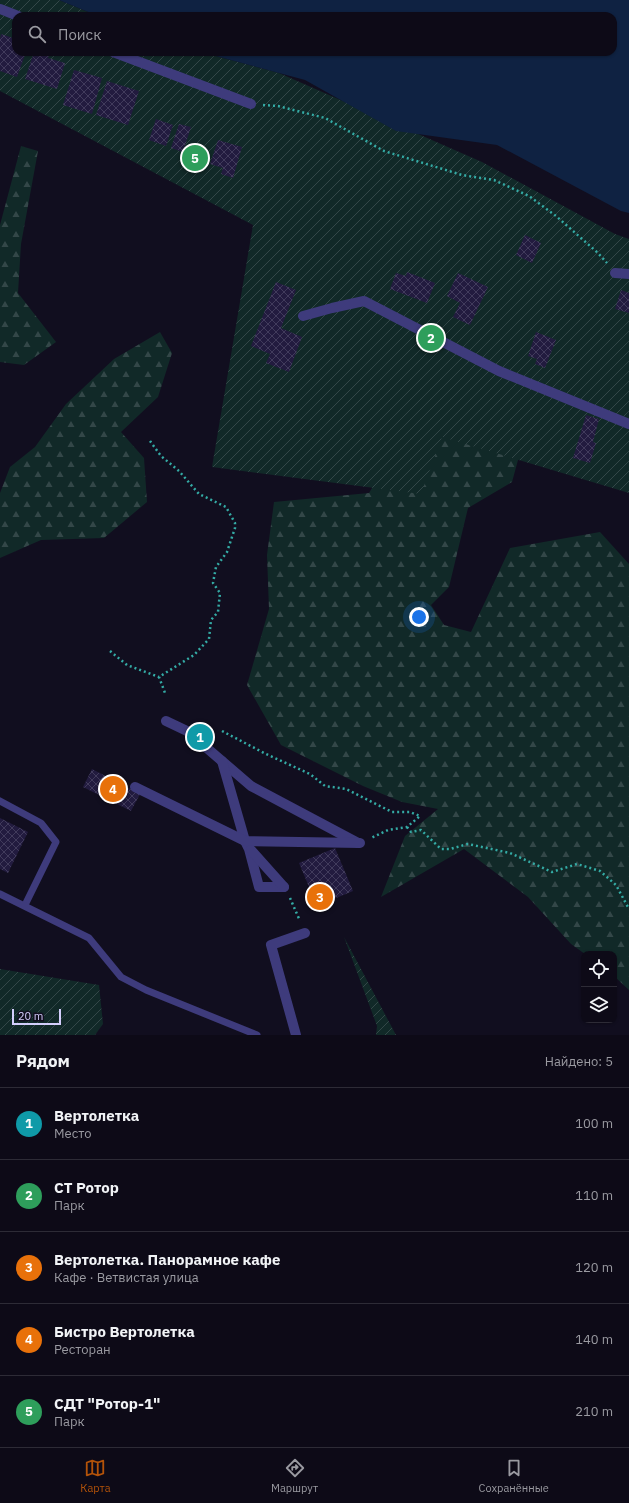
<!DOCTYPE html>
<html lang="ru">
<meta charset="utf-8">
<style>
body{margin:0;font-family:"IBM Plex Sans",sans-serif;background:#161320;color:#f1f3f6}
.controls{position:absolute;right:12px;bottom:12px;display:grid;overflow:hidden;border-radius:8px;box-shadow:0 1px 3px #0004}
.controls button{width:36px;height:36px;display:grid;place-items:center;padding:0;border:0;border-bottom:1px solid #2d2b36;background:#0d0a17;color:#f1f3f6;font:20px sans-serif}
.scale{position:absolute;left:12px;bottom:10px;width:49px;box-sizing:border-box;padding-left:4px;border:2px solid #d4cefc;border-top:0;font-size:11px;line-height:14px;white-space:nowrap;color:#d4cefc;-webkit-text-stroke:3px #110e1f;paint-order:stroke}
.you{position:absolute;left:419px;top:617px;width:14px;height:14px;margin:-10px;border:3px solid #fff;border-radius:50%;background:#1a73e8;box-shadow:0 0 0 6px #1a73e833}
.badge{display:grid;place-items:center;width:26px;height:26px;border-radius:50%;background:#b45309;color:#fff;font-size:13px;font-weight:700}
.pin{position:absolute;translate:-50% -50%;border:2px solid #fff;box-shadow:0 1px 4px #0006}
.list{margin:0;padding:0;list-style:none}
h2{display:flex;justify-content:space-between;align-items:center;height:52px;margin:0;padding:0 16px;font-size:17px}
h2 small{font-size:13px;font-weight:400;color:#9a9aa1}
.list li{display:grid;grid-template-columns:26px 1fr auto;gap:12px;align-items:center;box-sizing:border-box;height:72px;padding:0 16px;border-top:1px solid #2d2b36}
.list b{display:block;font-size:15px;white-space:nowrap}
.list p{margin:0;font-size:13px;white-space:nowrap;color:#9a9aa1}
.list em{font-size:13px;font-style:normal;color:#9a9aa1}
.icon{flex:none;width:22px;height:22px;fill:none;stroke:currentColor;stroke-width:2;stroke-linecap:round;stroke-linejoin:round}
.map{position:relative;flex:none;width:629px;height:1035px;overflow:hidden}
.search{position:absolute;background:#0d0a17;box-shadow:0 1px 3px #0004;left:12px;right:12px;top:12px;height:44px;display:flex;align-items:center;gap:10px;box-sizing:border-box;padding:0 14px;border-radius:12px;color:#9a9aa1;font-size:15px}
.sheet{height:412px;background:#0d0a17}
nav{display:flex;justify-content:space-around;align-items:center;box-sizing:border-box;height:56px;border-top:1px solid #2d2b36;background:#0d0a17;font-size:11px;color:#9a9aa1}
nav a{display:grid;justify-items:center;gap:2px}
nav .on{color:#b45309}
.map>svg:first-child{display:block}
.forest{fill:url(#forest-firs)}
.garden{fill:url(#garden-furrows)}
.water{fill:#0f2242}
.building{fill:url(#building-cross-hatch)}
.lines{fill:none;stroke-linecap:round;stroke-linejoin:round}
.path{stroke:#34aba5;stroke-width:2.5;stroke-dasharray:2 3;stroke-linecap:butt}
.service{stroke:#3e3b7c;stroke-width:7}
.pedestrian{stroke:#3e3b7c;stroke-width:10}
.minor{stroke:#3e3b7c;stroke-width:10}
</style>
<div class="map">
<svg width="629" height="1035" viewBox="0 0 629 1035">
<defs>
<pattern id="forest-firs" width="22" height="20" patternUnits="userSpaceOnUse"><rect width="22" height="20" fill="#112928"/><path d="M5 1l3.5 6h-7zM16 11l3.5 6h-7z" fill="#334748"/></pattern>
<pattern id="garden-furrows" width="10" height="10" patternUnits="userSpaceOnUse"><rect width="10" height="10" fill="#112928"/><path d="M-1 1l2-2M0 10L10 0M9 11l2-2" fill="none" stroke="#334748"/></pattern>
<pattern id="building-cross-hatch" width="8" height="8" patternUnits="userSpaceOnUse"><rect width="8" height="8" fill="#221b3f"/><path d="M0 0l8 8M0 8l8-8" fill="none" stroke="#413b5c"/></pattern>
</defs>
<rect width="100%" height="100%" fill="#110e1f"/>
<!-- forest -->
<g class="forest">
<polygon points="21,146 38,151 21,244 18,293 56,342 24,365 0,362 0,225"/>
<polygon points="160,332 172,353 158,397 121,432 144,458 147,502 104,538 41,540 0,558 0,493 10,467 35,447 66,404 114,359"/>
<polygon points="416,390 524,438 512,482 468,508 449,587 431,605 444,625 471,632 510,548 600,532 629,564 629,990 614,976 614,954 585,954 571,944 528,897 464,849 381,897 405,836 438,809 402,802 363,786 281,745 247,685 269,609 267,555 274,502 369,493 394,451"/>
</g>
<!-- garden -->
<g class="garden">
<polygon points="0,0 59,0 98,16 16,16 16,52 201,52 279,73 482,162 615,234 629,239 629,493 442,437 421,494 212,467 253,225 0,91"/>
<polygon points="344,937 396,1035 376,1035 377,1026"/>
<polygon points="0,969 99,985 103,1024 95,1035 0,1035"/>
</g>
<!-- water -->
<polygon class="water" points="59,0 629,0 629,213 621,211 497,145 396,131 305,80 201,52 613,52 613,16 98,16"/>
<!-- building -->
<g class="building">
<polygon points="1,34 16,39 16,52 26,52 17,77 0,71 0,38"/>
<polygon points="34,52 50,52 48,58 65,63 57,89 25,79"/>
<polygon points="74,70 102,78 92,114 63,105"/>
<polygon points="107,81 139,91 128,125 96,115"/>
<polygon points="156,119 173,125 166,146 149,140"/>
<polygon points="179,124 191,127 183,152 171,148"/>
<polygon points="218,140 242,147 233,178 221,174 223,168 210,164"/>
<polygon points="525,235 541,243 532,263 516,255"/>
<polygon points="407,272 435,283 427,303 390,289 396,273 406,276"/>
<polygon points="458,273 488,287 470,325 453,317 460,303 447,296"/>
<polygon points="276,282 296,290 281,328 302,337 289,372 266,363 270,354 251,346"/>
<polygon points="621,290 629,293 629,313 615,309"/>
<polygon points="536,332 556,340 545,368 535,364 537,359 528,356"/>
<polygon points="586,415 599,419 593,442 596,443 590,463 573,458"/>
<polygon points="92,769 140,794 131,811 83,787"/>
<polygon points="0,818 28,832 8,873 0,869"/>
<polygon points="335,848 353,891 317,906 299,863"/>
</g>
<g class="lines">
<!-- path -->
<g class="path">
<polyline points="263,105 278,106 325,118 384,151 462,175 494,180 529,196 556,216 598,253 607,263"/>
<polyline points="150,441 161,456 179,471 199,494 226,507 235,523 235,528 227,552 216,567 213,583 220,593 218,612 211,620 209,639 194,655 159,677 165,693"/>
<polyline points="110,651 127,665 159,677"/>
<polyline points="222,731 266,754 310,774 325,786 346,789 392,812 410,812 420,816 407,827 388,830 371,838"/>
<polyline points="407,827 411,832 421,830 441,849 450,849 468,844 510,853 552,872 577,864 600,871 616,885 629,909"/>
<polyline points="290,898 300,921"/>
</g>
<!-- service -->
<g class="service">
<polyline points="0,801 41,823 56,842 25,905"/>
<polyline points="0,894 89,938 121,977 146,990 257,1035"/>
</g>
<!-- pedestrian -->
<g class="pedestrian">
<polyline points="166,721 187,731 251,786 358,843"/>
<polyline points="222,761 245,841 249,849 259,887 284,887"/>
<polyline points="135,787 245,841 360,843"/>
<polyline points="251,850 284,887"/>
</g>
<!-- minor -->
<g class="minor">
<polyline points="0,9 18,16"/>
<polyline points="113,52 251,104"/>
<polyline points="615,273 629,274"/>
<polyline points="303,316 332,308 364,301 499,371 629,424"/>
<polyline points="296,1035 271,945 305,933"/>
</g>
</g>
</svg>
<div class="controls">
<button><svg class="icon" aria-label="locate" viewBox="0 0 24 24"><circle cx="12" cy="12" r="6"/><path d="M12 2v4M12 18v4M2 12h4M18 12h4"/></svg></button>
<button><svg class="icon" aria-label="layers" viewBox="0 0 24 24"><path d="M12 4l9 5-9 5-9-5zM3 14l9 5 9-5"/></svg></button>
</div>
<div class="scale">20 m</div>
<div class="you"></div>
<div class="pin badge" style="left:200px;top:737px;background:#0f9aa8">1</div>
<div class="pin badge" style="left:431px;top:338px;background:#2e9e5b">2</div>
<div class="pin badge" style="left:320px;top:897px;background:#e8710a">3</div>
<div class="pin badge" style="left:113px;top:789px;background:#e8710a">4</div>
<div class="pin badge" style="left:195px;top:158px;background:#2e9e5b">5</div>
<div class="search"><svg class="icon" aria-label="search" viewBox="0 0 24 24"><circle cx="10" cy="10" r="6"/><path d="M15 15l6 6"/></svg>Поиск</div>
</div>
<section class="sheet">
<h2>Рядом<small>Найдено: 5</small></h2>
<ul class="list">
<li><span class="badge" style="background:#0f9aa8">1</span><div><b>Вертолетка</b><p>Место</p></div><em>100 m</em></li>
<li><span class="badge" style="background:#2e9e5b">2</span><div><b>СТ Ротор</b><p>Парк</p></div><em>110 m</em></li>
<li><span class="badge" style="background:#e8710a">3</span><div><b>Вертолетка. Панорамное кафе</b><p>Кафе · Ветвистая улица</p></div><em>120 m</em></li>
<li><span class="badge" style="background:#e8710a">4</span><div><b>Бистро Вертолетка</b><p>Ресторан</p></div><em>140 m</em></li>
<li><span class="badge" style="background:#2e9e5b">5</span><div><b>СДТ &quot;Ротор-1&quot;</b><p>Парк</p></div><em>210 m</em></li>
</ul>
</section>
<nav>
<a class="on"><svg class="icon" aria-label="map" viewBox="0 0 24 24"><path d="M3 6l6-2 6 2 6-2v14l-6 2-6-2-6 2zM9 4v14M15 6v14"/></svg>Карта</a>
<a><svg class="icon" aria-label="directions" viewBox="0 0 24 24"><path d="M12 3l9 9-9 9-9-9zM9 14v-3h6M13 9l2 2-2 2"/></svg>Маршрут</a>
<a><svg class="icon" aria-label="saved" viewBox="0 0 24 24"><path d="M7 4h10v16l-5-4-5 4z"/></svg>Сохранённые</a>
</nav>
